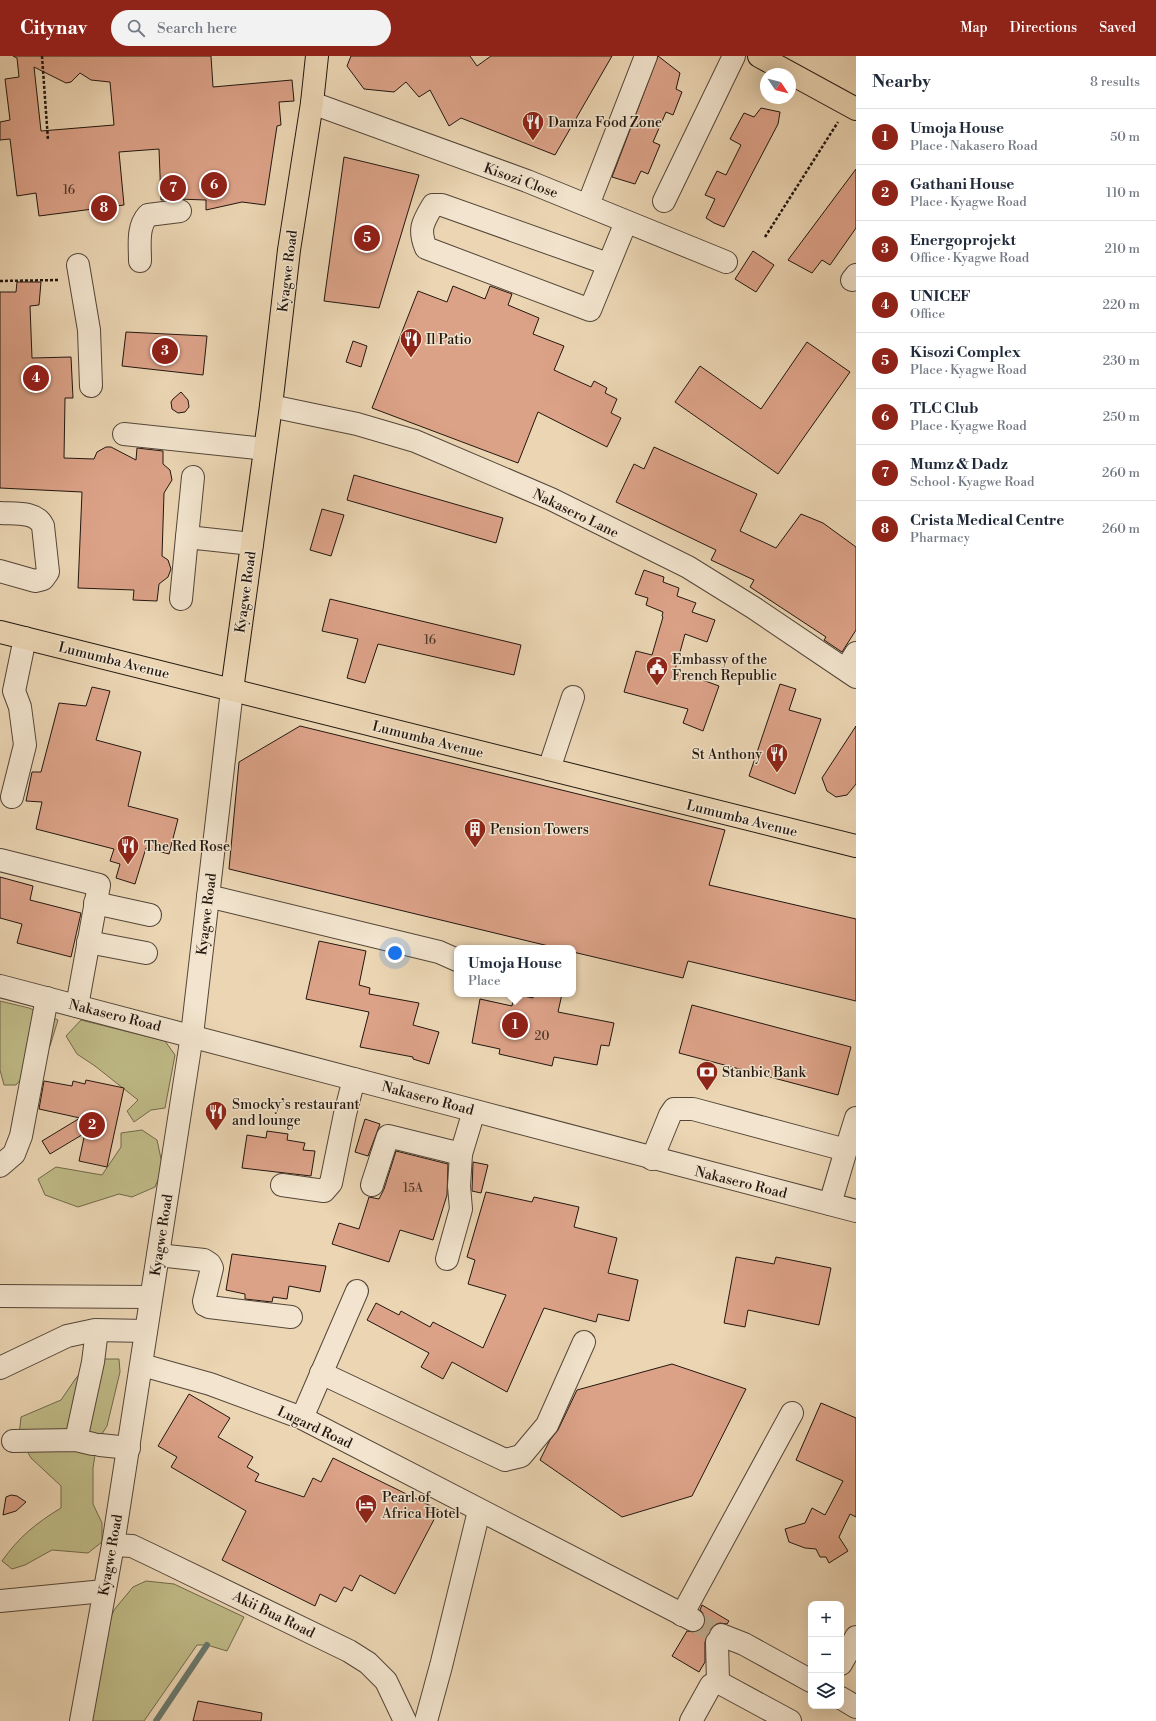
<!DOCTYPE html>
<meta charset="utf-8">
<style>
body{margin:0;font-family:"Libre Bodoni",serif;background:#f2f2f3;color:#1f2937}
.controls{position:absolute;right:12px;bottom:12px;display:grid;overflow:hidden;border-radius:8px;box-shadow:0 4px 16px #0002}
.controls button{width:36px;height:36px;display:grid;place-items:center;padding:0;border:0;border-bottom:1px solid #e0e1e3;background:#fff;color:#1f2937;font:20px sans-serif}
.compass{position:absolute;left:760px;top:12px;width:36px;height:36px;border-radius:50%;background:#fff;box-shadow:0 4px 16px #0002;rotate:125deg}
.you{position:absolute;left:395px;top:897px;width:14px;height:14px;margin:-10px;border:3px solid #fff;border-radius:50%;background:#1a73e8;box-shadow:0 0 0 6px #1a73e833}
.badge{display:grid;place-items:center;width:26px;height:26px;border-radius:50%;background:#8f2418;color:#fff;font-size:13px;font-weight:700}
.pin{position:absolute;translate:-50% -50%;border:2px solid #fff;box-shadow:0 1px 4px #0006}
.popup{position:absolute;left:454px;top:889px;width:122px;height:52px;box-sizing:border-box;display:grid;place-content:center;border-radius:8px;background:#fff;filter:drop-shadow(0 1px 3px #0005);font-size:13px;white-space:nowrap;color:#747a83}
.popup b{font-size:15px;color:#1f2937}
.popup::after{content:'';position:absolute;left:50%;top:100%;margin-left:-8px;border:8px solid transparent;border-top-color:#fff}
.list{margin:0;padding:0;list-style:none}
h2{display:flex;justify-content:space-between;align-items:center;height:52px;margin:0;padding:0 16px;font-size:17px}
h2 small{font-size:13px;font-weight:400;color:#747a83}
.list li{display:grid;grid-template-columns:26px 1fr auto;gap:12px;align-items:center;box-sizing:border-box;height:56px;padding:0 16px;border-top:1px solid #e0e1e3}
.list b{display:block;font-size:15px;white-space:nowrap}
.list p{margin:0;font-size:13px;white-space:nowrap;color:#747a83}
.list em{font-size:13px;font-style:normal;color:#747a83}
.icon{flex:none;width:22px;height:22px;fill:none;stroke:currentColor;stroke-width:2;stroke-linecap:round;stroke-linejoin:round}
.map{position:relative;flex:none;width:856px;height:1665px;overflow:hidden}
header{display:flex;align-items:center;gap:24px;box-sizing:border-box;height:56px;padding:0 20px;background:#8f2418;color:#fff}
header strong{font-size:19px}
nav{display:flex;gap:22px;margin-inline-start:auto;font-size:14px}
.search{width:280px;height:36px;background:#f2f2f3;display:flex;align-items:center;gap:10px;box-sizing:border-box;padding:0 14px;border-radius:22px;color:#747a83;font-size:15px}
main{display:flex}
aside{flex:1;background:#fff}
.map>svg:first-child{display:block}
.green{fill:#bfbb87;stroke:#70694b}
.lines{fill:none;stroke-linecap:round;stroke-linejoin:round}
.stream{stroke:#69786d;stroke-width:6}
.building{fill:#dca288;stroke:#22170f;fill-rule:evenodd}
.minor-tunnel{stroke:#c3af92;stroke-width:22;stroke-dasharray:22 11;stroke-linecap:butt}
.minor-casing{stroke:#544638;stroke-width:24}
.major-casing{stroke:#22170f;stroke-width:24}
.path{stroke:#22170f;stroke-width:2.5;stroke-dasharray:3 2;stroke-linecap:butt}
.minor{stroke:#f2e4ce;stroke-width:22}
.major{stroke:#ebd5b3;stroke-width:22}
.labels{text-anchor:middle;stroke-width:3;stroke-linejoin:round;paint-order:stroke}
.number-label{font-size:12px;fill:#503a2d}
.poi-label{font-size:14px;fill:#22170f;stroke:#f2e4ce;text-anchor:start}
.street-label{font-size:14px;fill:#22170f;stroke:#f2e4ce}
</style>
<header>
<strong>Citynav</strong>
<div class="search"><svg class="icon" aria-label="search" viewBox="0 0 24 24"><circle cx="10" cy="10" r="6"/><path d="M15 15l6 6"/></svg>Search here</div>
<nav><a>Map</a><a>Directions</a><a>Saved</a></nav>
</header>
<main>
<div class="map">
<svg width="856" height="1665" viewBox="0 0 856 1665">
<rect width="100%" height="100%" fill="#ebd5b3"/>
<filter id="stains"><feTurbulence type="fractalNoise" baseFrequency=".005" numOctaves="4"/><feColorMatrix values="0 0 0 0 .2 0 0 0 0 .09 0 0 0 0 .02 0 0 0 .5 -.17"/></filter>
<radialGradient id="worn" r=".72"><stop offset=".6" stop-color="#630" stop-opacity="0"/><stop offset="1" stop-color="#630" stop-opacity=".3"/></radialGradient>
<!-- green -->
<g class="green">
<polygon points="0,945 29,952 58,964 50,990 16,1029 4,1029 0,1014"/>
<polygon points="81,964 165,985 175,999 165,1052 151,1054 134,1066 127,1055 138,1044 95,1010 77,998 66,980"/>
<polygon points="142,1074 157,1084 163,1112 155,1131 132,1141 119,1138 78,1151 45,1139 38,1123 56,1111 102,1119 121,1091 121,1077"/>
<path d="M93,1303h26l1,13 -13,54 -10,16 -4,26v36l9,19v19l-14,11 -36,-3 -27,15 -13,4 -10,-8c17,-24 34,-38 59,-53v-22l-30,-28 -12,-22 2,-19 40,-17 15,-22z"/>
<polygon points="146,1525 174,1528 244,1561 227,1595 207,1589 197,1589 144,1665 83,1665 92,1606 114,1554 133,1531"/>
</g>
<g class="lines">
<!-- stream -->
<polyline class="stream" points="156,1665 207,1589"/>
</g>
<!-- building -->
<g class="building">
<path d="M13,0h198l2,31 79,-7 2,21 -15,1 2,23 -4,1 -12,79 -23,-3 -36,8v-10l-28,-1 -17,1 -2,-51 -40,3 5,53 -85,11 -3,-23 -19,3 -7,-57 -10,1v-18l10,-2 -5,-41 14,-2 -2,-19zM34,11l32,16 5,-1 9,-9 11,7 19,2 4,43 -73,6z"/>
<polygon points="351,0 470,0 477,10 491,0 612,0 555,99 461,62 449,70 430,34 419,41 406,26 394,36 364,33 347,10"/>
<polygon points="658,0 680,17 676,33 682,36 673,59 666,56 653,86 660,89 648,118 641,115 635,128 612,121"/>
<polygon points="761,52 780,56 778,68 724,171 714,167 706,162 715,143 705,139 717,115 726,119 741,89 730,83 744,57 754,61"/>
<polygon points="344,101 419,119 379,252 324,245"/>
<polygon points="856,113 856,172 830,209 822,204 812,217 788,204"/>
<polygon points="753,195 774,209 756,236 735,223"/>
<polygon points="17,226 41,226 39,249 30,250 32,302 71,301 73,342 65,342 64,402 94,403 97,396 106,391 111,391 136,404 137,392 163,395 163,408 170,414 172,424 164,437 162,500 168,504 171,513 168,521 159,528 157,545 133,544 134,534 78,532 82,436 0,432 0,236 16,236"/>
<polygon points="453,230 485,243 490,230 512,238 508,249 539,262 533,278 564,290 554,314 591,331 594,325 607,332 605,337 617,343 611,357 621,362 607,391 538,356 518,407 372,352 418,235 447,246"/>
<polygon points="126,276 207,280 203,319 122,310"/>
<polygon points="353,285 367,290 361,311 346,306"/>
<polygon points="807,286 850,316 778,418 675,346 700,310 761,353"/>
<polygon points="181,336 188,344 189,351 185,356 178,357 172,353 171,346 173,343"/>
<polygon points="654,391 757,438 740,475 776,492 801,458 823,467 856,491 856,574 842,596 824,584 826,581 750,531 754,524 711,504 716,494 616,446 634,408 644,413"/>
<polygon points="354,419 503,462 496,487 347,444"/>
<polygon points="322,453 344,459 331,500 310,494"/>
<polygon points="644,514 664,521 663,526 679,532 677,540 696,547 692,556 715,564 707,586 685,578 675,614 719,630 703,675 683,667 688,653 624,636 636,595 652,599 663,561 662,560 663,556 646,549 648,542 635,538"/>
<polygon points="330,543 521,589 514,619 378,588 365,627 347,622 358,583 322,575"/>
<polygon points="780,628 796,633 789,654 821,663 795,738 749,720"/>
<polygon points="92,631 110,635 96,684 141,696 128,750 178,763 169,798 146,792 135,828 116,822 120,808 110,805 114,793 36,773 42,746 26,745 32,716 41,716 59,647 86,650"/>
<polygon points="300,670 725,774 709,829 856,863 856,945 688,905 683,922 573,896 573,892 557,892 229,813 239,706"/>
<polygon points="856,670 856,728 847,739 836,741 827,735 822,722"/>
<polygon points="0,821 33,830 30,844 81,857 71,901 17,887 22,868 0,862"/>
<polygon points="319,885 366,895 359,929 370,932 369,938 419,947 413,969 439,976 429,1008 413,1003 413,1001 360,991 369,956 306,943"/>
<polygon points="514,938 533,942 534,938 562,938 558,956 614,967 609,990 601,989 597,1009 554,1001 552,1010 499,998 500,993 472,987 480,943 512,950"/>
<polygon points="692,949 851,991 838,1039 679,997"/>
<polygon points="86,1024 124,1032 107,1111 79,1105 85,1077 50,1098 42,1085 80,1062 39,1053 44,1025 72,1030 73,1025 85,1028"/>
<polygon points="365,1063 380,1068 368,1100 355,1096"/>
<polygon points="267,1075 288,1078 287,1084 305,1087 303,1094 315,1095 311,1120 242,1112 247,1079 266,1082"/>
<polygon points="396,1095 448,1108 447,1139 433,1184 400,1174 389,1206 332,1188 339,1167 359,1173 369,1141 379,1143 384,1133"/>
<polygon points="473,1106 488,1109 481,1137 472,1135"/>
<polygon points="486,1136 532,1146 534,1141 579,1151 574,1171 617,1182 608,1217 638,1224 629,1265 598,1258 596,1266 544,1252 507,1336 452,1306 443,1323 421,1311 429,1297 367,1264 376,1247 399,1259 401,1255 430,1271 433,1266 483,1292 506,1239 468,1228 475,1204 467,1201"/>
<polygon points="232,1198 326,1210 320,1236 289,1230 287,1243 273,1241 272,1246 245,1243 245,1238 226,1234"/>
<polygon points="736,1201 774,1208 776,1201 831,1212 819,1269 748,1254 745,1271 724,1267"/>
<polygon points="672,1308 746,1333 692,1440 622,1461 540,1404 550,1384 558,1374 577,1334"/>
<polygon points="189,1338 230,1362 218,1381 253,1401 247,1411 259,1418 255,1425 304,1441 313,1422 321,1426 333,1402 439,1454 395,1538 360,1519 352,1535 344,1531 336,1546 320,1538 315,1550 222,1504 246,1455 171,1411 177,1401 158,1390"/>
<polygon points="821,1347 856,1362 856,1461 850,1458 839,1481 848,1495 829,1507 826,1501 820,1501 816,1493 805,1492 789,1486 785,1473 805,1467 812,1452 825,1459 843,1425 796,1404"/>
<polygon points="11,1439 17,1440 26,1446 16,1455 3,1459 6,1441"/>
<polygon points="702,1549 729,1565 727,1568 720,1567 714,1569 710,1574 705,1586 705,1606 699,1616 672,1600 687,1575 694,1576 700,1574 704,1570 705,1563 704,1558 700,1554"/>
<polygon points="198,1645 262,1657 261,1665 193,1665"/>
</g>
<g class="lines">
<!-- minor-tunnel -->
<polyline class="minor-tunnel" points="693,1564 721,1579"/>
<!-- minor casing -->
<g class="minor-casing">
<g id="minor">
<polyline points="312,47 527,125 726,206"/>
<polyline points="664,145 734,0"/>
<polyline points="588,149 646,0"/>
<path d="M140,205c0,-16 -3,-34 8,-46l32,-4"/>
<path d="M608,208l-166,-59h-9c-10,17 -15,24 -7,43l164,62 36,-88"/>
<polyline points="78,209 89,274 91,330"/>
<polyline points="852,224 856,219"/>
<polyline points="271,350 357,368 415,385 551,443 688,511 754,552 856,621"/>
<polyline points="124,378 265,393"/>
<path d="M0,457c15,1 36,-2 43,13l5,46 -5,7 -8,2 -35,-10"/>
<polyline points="187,481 193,421"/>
<polyline points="181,543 187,481 252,488"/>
<polyline points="846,613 856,597"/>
<polyline points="549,713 573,641"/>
<polyline points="12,741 25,689 20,651 14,635 25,582"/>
<polyline points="0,804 99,829 77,950"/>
<polyline points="208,840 439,896 457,904"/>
<polyline points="95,847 150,859"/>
<polyline points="88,886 146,897"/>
<path d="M0,930c286,73 570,152 856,225"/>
<polyline points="846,1094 856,1062"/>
<polyline points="652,1103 670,1059 674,1053 693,1053 846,1094 830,1148"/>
<polyline points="0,1110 14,1098 21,1080 47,942"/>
<polyline points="282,1129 324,1135 331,1127 345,1058 354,1023"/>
<polyline points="372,1129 388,1080 461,1098"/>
<polyline points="158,1199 204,1204 210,1208 212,1212 204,1245 205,1249 209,1251 291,1261"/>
<polyline points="447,1203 461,1153 459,1130 461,1098 474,1055"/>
<polyline points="0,1240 151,1241"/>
<polyline points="142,1309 210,1328 302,1362 693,1564"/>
<polyline points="0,1312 67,1280 95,1274 146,1275"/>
<polyline points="321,1317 505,1404 521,1400 547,1369 584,1286"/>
<polyline points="302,1362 357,1235"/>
<polyline points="76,1384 93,1306 96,1282"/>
<polyline points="13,1385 76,1384 93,1388"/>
<polyline points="100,1389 129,1392"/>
<polyline points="113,1489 132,1490 151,1499 349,1595 368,1607 386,1625 405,1665"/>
<polyline points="0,1545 104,1535"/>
<polyline points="682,1559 792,1357"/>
<polyline points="721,1579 744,1588 811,1625"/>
<polyline points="717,1586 718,1626"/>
<polyline points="841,1608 856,1581"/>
<polyline points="841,1642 856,1651"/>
<polyline points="81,1665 113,1489 192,979 232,634"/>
<polyline points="426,1665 441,1610 479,1455"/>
<polyline points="691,1665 711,1629 718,1626 790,1665"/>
</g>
</g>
<!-- major casing -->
<g class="major-casing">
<g id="major">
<polyline points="759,0 856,53"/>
<polyline points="0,576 856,790"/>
<polyline points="232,634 271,350 289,194 312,47 317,0"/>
</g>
</g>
<!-- path -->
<g class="path">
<polyline points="42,0 48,84"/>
<polyline points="765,181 838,66"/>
<polyline points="0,225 59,224"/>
</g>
<!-- minor -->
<use href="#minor" class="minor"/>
<!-- major -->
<use href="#major" class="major"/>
</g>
<!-- icons -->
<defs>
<g id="restaurant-pin" transform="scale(1.15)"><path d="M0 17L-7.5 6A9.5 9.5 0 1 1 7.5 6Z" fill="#8f2418" stroke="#f2e4ce"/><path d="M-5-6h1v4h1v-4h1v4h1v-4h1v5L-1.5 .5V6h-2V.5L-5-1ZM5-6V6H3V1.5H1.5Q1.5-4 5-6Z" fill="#fff"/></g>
<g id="civic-pin" transform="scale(1.15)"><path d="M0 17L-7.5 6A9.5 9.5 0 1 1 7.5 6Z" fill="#8f2418" stroke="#f2e4ce"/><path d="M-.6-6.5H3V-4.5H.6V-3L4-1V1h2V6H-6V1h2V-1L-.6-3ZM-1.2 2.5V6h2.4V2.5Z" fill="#fff"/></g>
<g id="building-pin" transform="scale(1.15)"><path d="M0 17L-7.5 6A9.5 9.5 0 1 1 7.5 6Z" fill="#8f2418" stroke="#f2e4ce"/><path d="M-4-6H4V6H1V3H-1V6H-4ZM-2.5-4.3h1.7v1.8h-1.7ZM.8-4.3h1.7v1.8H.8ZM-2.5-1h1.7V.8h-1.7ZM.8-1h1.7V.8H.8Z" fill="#fff"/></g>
<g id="bank-pin" transform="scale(1.15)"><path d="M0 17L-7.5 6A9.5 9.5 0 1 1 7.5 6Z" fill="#8f2418" stroke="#f2e4ce"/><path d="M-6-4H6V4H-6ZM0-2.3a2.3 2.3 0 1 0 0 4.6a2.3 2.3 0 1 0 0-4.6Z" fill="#fff"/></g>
<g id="hotel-pin" transform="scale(1.15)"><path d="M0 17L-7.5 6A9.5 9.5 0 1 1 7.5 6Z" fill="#8f2418" stroke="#f2e4ce"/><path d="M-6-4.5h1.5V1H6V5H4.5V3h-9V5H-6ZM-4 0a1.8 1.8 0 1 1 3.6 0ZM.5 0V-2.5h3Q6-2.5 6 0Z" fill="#fff"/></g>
</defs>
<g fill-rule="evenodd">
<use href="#restaurant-pin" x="533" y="66"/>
<use href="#restaurant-pin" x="411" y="283"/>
<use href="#civic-pin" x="657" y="611"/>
<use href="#restaurant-pin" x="777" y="698"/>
<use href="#building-pin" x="475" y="773"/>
<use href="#restaurant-pin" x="128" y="790"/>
<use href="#bank-pin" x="707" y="1016"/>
<use href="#restaurant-pin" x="216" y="1056"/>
<use href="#hotel-pin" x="366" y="1449"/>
</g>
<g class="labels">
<!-- number labels -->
<g class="number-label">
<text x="69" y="138">16</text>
<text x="430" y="588">16</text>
<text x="542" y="984">20</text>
<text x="413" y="1136">15A</text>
</g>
<!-- poi labels -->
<g class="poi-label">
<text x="548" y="71">Damza Food Zone</text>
<text x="426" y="288">Il Patio</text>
<text x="672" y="608">Embassy of the<tspan x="672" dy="16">French Republic</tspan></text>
<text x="762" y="703" text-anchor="end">St Anthony</text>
<text x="490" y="778">Pension Towers</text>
<text x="144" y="795">The Red Rose</text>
<text x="722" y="1021">Stanbic Bank</text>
<text x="232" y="1053">Smocky’s restaurant<tspan x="232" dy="16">and lounge</tspan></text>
<text x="382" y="1446">Pearl of<tspan x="382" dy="16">Africa Hotel</tspan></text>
</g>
<!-- street labels -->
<g class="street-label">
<text transform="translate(521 124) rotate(20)" y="5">Kisozi Close</text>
<text transform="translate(287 215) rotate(-83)" y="5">Kyagwe Road</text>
<text transform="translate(576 457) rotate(26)" y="5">Nakasero Lane</text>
<text transform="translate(245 536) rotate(-82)" y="5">Kyagwe Road</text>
<text transform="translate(114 604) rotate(14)" y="5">Lumumba Avenue</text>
<text transform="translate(428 683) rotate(14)" y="5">Lumumba Avenue</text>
<text transform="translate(742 762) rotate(14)" y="5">Lumumba Avenue</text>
<text transform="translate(206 858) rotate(-83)" y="5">Kyagwe Road</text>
<text transform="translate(115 959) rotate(14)" y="5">Nakasero Road</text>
<text transform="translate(428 1042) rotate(15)" y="5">Nakasero Road</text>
<text transform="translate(741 1126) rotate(14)" y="5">Nakasero Road</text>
<text transform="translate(161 1179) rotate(-81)" y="5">Kyagwe Road</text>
<text transform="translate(315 1371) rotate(25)" y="5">Lugard Road</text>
<text transform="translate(110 1499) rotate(-80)" y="5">Kyagwe Road</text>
<text transform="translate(274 1558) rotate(26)" y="5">Akii Bua Road</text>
</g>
</g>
<rect width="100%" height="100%" filter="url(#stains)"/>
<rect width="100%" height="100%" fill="url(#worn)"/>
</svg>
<div class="controls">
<button>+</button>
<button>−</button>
<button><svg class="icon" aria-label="layers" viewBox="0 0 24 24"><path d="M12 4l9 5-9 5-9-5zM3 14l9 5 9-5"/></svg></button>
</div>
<svg class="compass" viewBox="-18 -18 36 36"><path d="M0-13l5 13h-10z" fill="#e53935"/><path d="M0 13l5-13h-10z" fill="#747a83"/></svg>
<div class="you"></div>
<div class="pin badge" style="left:515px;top:969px">1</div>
<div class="popup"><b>Umoja House</b>Place</div>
<div class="pin badge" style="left:92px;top:1069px">2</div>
<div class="pin badge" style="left:165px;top:295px">3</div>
<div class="pin badge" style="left:36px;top:322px">4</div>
<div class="pin badge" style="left:367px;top:182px">5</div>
<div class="pin badge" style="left:214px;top:129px">6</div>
<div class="pin badge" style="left:173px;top:132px">7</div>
<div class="pin badge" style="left:104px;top:152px">8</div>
</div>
<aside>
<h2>Nearby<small>8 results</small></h2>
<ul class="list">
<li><span class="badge">1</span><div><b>Umoja House</b><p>Place · Nakasero Road</p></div><em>50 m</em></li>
<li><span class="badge">2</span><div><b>Gathani House</b><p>Place · Kyagwe Road</p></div><em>110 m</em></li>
<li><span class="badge">3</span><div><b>Energoprojekt</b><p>Office · Kyagwe Road</p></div><em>210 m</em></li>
<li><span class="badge">4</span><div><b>UNICEF</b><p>Office</p></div><em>220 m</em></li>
<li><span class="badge">5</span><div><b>Kisozi Complex</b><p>Place · Kyagwe Road</p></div><em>230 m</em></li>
<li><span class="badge">6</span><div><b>TLC Club</b><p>Place · Kyagwe Road</p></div><em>250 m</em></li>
<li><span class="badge">7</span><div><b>Mumz &amp; Dadz</b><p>School · Kyagwe Road</p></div><em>260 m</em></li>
<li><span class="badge">8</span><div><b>Crista Medical Centre</b><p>Pharmacy</p></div><em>260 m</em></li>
</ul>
</aside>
</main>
